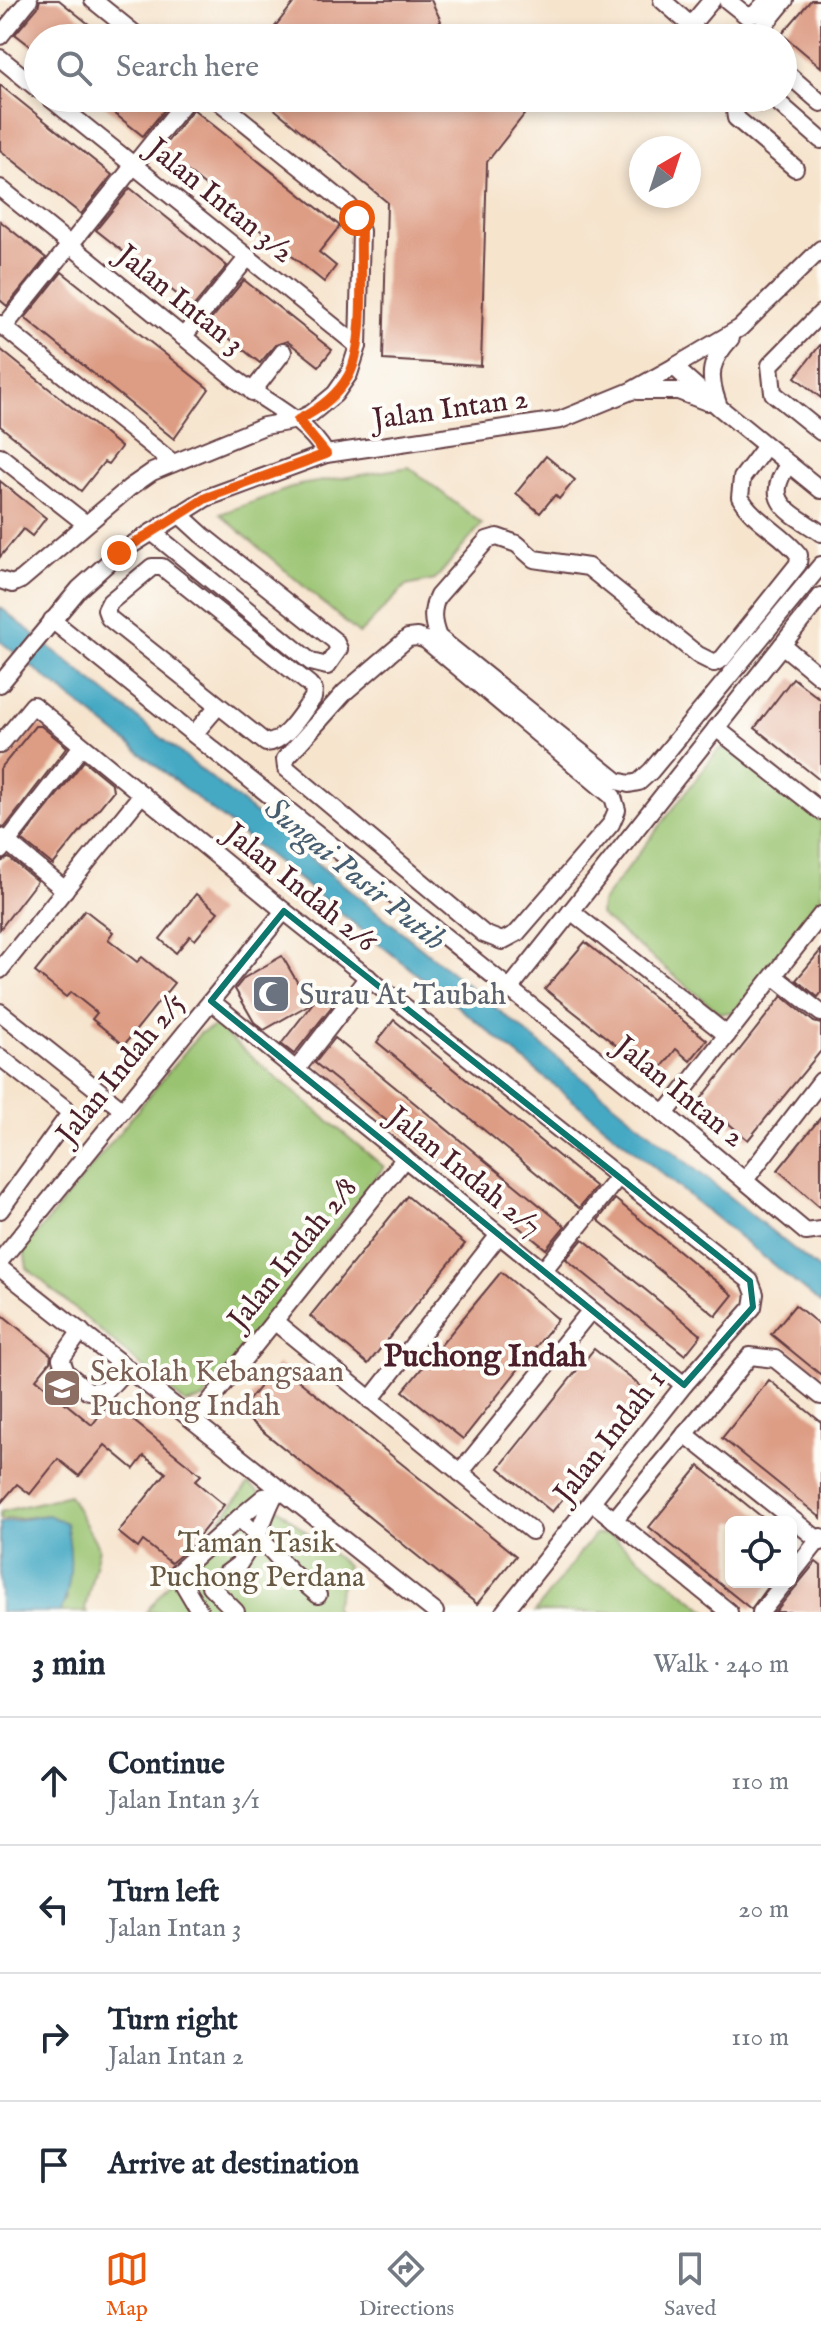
<!DOCTYPE html>
<meta charset="utf-8">
<style>
body{margin:0;font-family:"IM FELL English",serif;background:#f2f2f3;color:#1f2937}
.controls{position:absolute;right:24px;bottom:24px;display:grid;overflow:hidden;border-radius:12px;box-shadow:0 4px 12px #0003}
.controls button{width:72px;height:72px;display:grid;place-items:center;padding:0;border:0;border-bottom:2px solid #e0e1e3;background:#fff;color:#1f2937;font:40px sans-serif}
.compass{position:absolute;left:629px;top:136px;width:72px;height:72px;border-radius:50%;background:#fff;box-shadow:0 4px 12px #0003;rotate:39deg}
.stop{position:absolute;width:24px;height:24px;margin:-18px;border:6px solid #ea580c;border-radius:50%;background:#fff}
.stop.end{background:#ea580c;border-color:#fff;box-shadow:0 2px 8px #0008}
.list{margin:0;padding:0;list-style:none}
h2{display:flex;justify-content:space-between;align-items:center;height:104px;margin:0;padding:0 32px;font-size:34px}
h2 small{font-size:26px;font-weight:400;color:#747a83}
.list li{display:grid;grid-template-columns:52px 1fr auto;gap:24px;align-items:center;box-sizing:border-box;height:128px;padding:0 32px;border-top:2px solid #e0e1e3}
.list b{display:block;font-size:30px;white-space:nowrap}
.list p{margin:0;font-size:26px;white-space:nowrap;color:#747a83}
.list em{font-size:26px;font-style:normal;color:#747a83}
.icon{flex:none;width:44px;height:44px;fill:none;stroke:currentColor;stroke-width:2;stroke-linecap:round;stroke-linejoin:round}
.map{position:relative;flex:none;width:821px;height:1612px;overflow:hidden}
.search{position:absolute;background:#fff;box-shadow:0 4px 12px #0003;left:24px;right:24px;top:24px;height:88px;display:flex;align-items:center;gap:20px;box-sizing:border-box;padding:0 28px;border-radius:44px;color:#747a83;font-size:30px}
.sheet{height:616px;background:#fff}
nav{display:flex;justify-content:space-around;align-items:center;box-sizing:border-box;height:112px;border-top:2px solid #e0e1e3;background:#fff;font-size:22px;color:#747a83}
nav a{display:grid;justify-items:center;gap:4px}
nav .on{color:#ea580c}
.map>svg:first-child{display:block}
.green{fill:#99c370;stroke:#72714e;stroke-width:2}
.water{fill:#44a9c4;stroke:#476478;stroke-width:2}
.building{fill:#dd9c84}
.lines{fill:none;stroke-linecap:round;stroke-linejoin:round}
.minor-casing{stroke:#643d43;stroke-width:20}
.minor{stroke:#fff;stroke-width:16}
.route{stroke:#ea580c;stroke-width:10}
.marked{fill:none;stroke:#0f766e;stroke-width:6;stroke-linejoin:round}
.labels{text-anchor:middle;stroke-width:8;stroke-linejoin:round;paint-order:stroke}
.street-label{font-size:30px;fill:#4a1f2b;stroke:#fdfcf7}
.worship-label{font-size:30px;fill:#5b616d;stroke:#fdfcf7;text-anchor:start}
.education-label{font-size:30px;fill:#785e54;stroke:#fdfcf7;text-anchor:start}
.park-label{font-size:30px;fill:#665843;stroke:#fdfcf7}
.water-label{font-size:32px;font-style:italic;fill:#475d70;stroke:#fdfcf7}
.neighbourhood-label{font-size:32px;font-weight:bold;fill:#4a1f2b;stroke:#fdfcf7}
</style>
<div class="map">
<svg width="821" height="1612" viewBox="0 0 821 1612">
<rect width="100%" height="100%" fill="#fdfcf7"/>
<filter id="ink" filterUnits="userSpaceOnUse"><feTurbulence type="fractalNoise" baseFrequency=".0125" numOctaves="2"/><feDisplacementMap in="SourceGraphic" scale="16" xChannelSelector="R" yChannelSelector="G"/><feConvolveMatrix kernelMatrix="1 2 1 2 8 2 1 2 1" color-interpolation-filters="sRGB"/></filter>
<filter id="wash" filterUnits="userSpaceOnUse"><feTurbulence type="fractalNoise" baseFrequency=".006" numOctaves="4" result="noise"/><feDisplacementMap in="SourceGraphic" scale="32" xChannelSelector="R" yChannelSelector="G"/><feGaussianBlur stdDeviation="1.8" result="paint"/><feColorMatrix in="noise" values="0 0 0 0 0 0 0 0 0 0 0 0 0 0 0 0 0 1.4 0 .05"/><feComposite in="paint" operator="in"/></filter>
<g filter="url(#wash)">
<rect width="100%" height="100%" fill="#f6e4cd"/>
<!-- green -->
<g class="green">
<polygon points="409,467 482,524 435,580 406,586 359,634 220,514 299,485"/>
<polygon points="719,749 732,751 821,822 821,903 734,1012 720,1013 600,915 601,903"/>
<polygon points="215,1026 384,1167 204,1399 186,1404 27,1268 24,1250 200,1033"/>
<polygon points="249,1484 347,1566 334,1608 336,1612 146,1612"/>
<polygon points="69,1495 99,1548 85,1609 87,1612 60,1612 67,1598 48,1515 0,1520 0,1512"/>
<polygon points="609,1534 708,1612 535,1612 594,1535"/>
</g>
<!-- water -->
<g class="water">
<polygon points="0,607 821,1271 821,1304 482,1026 0,641"/>
<path d="M48,1515l18,8c6,29 7,62 -6,89h-60v-89z"/>
</g>
<g id="blocks">
<!-- building -->
<g class="building">
<polygon points="40,0 59,0 106,38 38,38 38,52 15,34 38,7"/>
<polygon points="296,0 431,0 441,21 431,32 438,38 266,38"/>
<polygon points="811,0 821,0 821,67 782,34"/>
<polygon points="0,85 112,175 81,214 0,150"/>
<polygon points="95,98 174,98 143,136"/>
<polygon points="261,98 511,98 527,111 487,162 481,366 383,360 387,202"/>
<polygon points="193,109 340,226 319,252 336,266 324,282 161,150"/>
<polygon points="130,188 227,266 193,307 96,230"/>
<polygon points="0,221 46,258 7,306 0,300"/>
<polygon points="62,272 209,389 174,439 25,318"/>
<polygon points="244,280 332,350 319,366 287,341 275,345 260,363 209,322"/>
<polygon points="821,344 821,398 795,377"/>
<polygon points="0,349 121,447 108,464 104,462 81,491 0,426"/>
<polygon points="546,456 575,480 559,499 555,495 540,513 516,493"/>
<polygon points="0,481 46,518 32,536 23,529 0,557"/>
<polygon points="793,678 821,700 821,781 755,728"/>
<polygon points="35,726 41,726 67,747 5,827 0,826 0,769"/>
<polygon points="84,761 112,784 113,791 53,865 22,840"/>
<polygon points="9,858 37,881 0,929 0,862"/>
<polygon points="196,894 218,912 195,940 190,936 176,953 160,939"/>
<polygon points="85,910 113,932 108,939 137,962 142,957 174,983 124,1045 92,1019 97,1013 71,992 66,997 35,972"/>
<polygon points="585,942 707,1040 690,1061 676,1049 655,1076 545,989"/>
<polygon points="821,950 821,993 818,997 796,980"/>
<polygon points="282,956 310,1004 264,1030 254,1022 235,989 244,978"/>
<polygon points="319,995 332,1006 294,1054 281,1044"/>
<polygon points="782,996 814,1022 821,1024 821,1051 748,1140 721,1117 715,1124 694,1108"/>
<polygon points="394,1020 596,1187 579,1208 377,1042"/>
<polygon points="335,1038 565,1226 546,1249 315,1063"/>
<polygon points="821,1117 821,1208 778,1170"/>
<polygon points="407,1196 465,1244 368,1364 310,1316"/>
<polygon points="615,1199 733,1295 716,1316 598,1220"/>
<polygon points="583,1239 701,1335 685,1355 566,1259"/>
<polygon points="501,1272 558,1319 463,1439 403,1391"/>
<polygon points="795,1305 821,1326 821,1375 771,1334"/>
<polygon points="0,1313 51,1355 50,1362 36,1379 92,1425 110,1402 201,1475 195,1481 224,1505 191,1546 171,1563 143,1541 138,1548 118,1532 166,1473 144,1456 134,1469 105,1445 79,1476 58,1459 30,1494 17,1484 0,1504"/>
<polygon points="594,1349 649,1393 552,1512 499,1468"/>
<polygon points="278,1364 516,1556 477,1604 239,1412"/>
<polygon points="769,1380 821,1422 821,1518 722,1438"/>
<polygon points="699,1466 768,1522 731,1522 731,1582 771,1582 751,1609 649,1527"/>
<polygon points="816,1562 821,1566 821,1612 775,1612"/>
</g>
</g>
</g>
<g filter="url(#ink)">
<use href="#blocks" fill-opacity="0" stroke="#643d43" stroke-width="2"/>
<g class="lines">
<!-- minor casing -->
<g class="minor-casing">
<g id="minor">
<polyline points="93,0 140,38"/>
<polyline points="662,0 705,38"/>
<polyline points="727,0 747,16 755,14 768,0"/>
<polyline points="691,25 712,0"/>
<polyline points="0,36 29,0"/>
<polyline points="754,38 785,0"/>
<polyline points="0,58 38,89"/>
<polyline points="783,70 821,103"/>
<polyline points="50,98 358,346"/>
<polyline points="756,98 738,104 735,111 736,118 795,168"/>
<polyline points="773,98 821,140"/>
<path d="M0,188c77,63 155,126 233,189 32,26 71,40 93,77"/>
<polyline points="821,313 770,365 773,393 821,432"/>
<polyline points="0,324 173,463"/>
<polyline points="4,327 188,98"/>
<polyline points="183,337 248,257"/>
<polyline points="674,367 740,328 821,249"/>
<polyline points="637,391 678,391 707,402"/>
<polyline points="252,392 283,352"/>
<path d="M718,404c-11,-30 -8,-43 13,-66"/>
<path d="M766,446l-24,32 -2,19c13,24 42,36 59,58l-1,9 -76,95 -8,4 -16,-8 -110,-88 -54,-8 -17,-15 -20,-7 -10,3 -49,56c-7,14 -6,26 0,41l179,144 12,3 10,-2 12,-11 170,-206"/>
<polyline points="0,456 86,524"/>
<path d="M789,464c-29,38 3,49 32,69"/>
<polyline points="152,532 311,662 327,666 339,649 335,641 202,535 179,514"/>
<path d="M152,567h10l147,117 5,6 -1,8c-11,14 -28,45 -47,45l-157,-125 -3,-8 4,-8z"/>
<polyline points="0,580 12,584 21,580 129,488 152,472 264,426 298,420 312,413 335,394 349,374 358,346 361,231 349,206 215,98"/>
<polyline points="52,620 665,1114 806,1232 821,1230"/>
<polygon points="417,637 426,640 613,797 617,810 611,824 517,933 502,941 484,934 286,768 285,759 345,692 408,638"/>
<polyline points="782,645 821,677"/>
<polyline points="0,684 79,589 119,553 206,498 326,454 560,420 631,391 674,367 720,408 821,490"/>
<polyline points="716,728 821,811"/>
<polyline points="194,734 218,706"/>
<polyline points="0,745 33,705 284,911 750,1281 755,1294 753,1307 684,1385 504,1612"/>
<polyline points="1,837 65,890"/>
<polyline points="0,851 82,746"/>
<polyline points="571,911 727,1035"/>
<polyline points="0,970 142,794"/>
<polyline points="774,976 821,1013"/>
<polyline points="510,988 821,596"/>
<polyline points="211,1001 684,1385"/>
<polyline points="0,1012 123,1110"/>
<polyline points="0,1057 66,1109 69,1115 0,1210"/>
<polyline points="296,1070 368,977"/>
<polyline points="665,1114 821,915"/>
<polyline points="745,1180 821,1081"/>
<polyline points="0,1261 284,911"/>
<polyline points="0,1268 435,1612"/>
<polyline points="543,1271 619,1176"/>
<polyline points="274,1321 532,1531"/>
<polyline points="81,1331 61,1359 66,1372 88,1391 107,1390 127,1368"/>
<polyline points="370,1400 499,1235"/>
<polyline points="194,1421 405,1158"/>
<polyline points="685,1434 821,1542"/>
<polyline points="460,1473 591,1310"/>
<polyline points="592,1502 729,1612"/>
<polyline points="239,1518 264,1497 273,1496"/>
<polyline points="614,1520 750,1356 775,1359 821,1396"/>
<polyline points="791,1575 821,1537"/>
<path d="M200,1612l-23,-39 62,-55 18,17c8,-15 12,-34 22,-47"/>
<polyline points="236,1612 210,1586 239,1564 257,1535 291,1572 318,1595"/>
<polyline points="761,1612 785,1582"/>
</g>
</g>
<!-- minor -->
<use href="#minor" class="minor"/>
</g>
</g>
<g class="lines" filter="url(#ink)">
<!-- route -->
<path class="route" d="M119,553l87,-55 120,-44 -28,-34c20,-10 40,-25 51,-45 17,-32 11,-106 12,-144l-4,-13"/>
</g>
<!-- marked area -->
<path class="marked" d="M284,911l466,370 3,26 -69,78 -473,-384z"/>
<!-- icons -->
<defs>
<g id="mosque-square" transform="scale(2)"><rect x="-9" y="-9" width="18" height="18" rx="4" fill="#6b7280" stroke="#fdfcf7"/><path d="M3.5-4.9A6 6 0 1 0 3.5 4.9A5 5 0 1 1 3.5-4.9Z" fill="#fff"/></g>
<g id="school-square" transform="scale(2)"><rect x="-9" y="-9" width="18" height="18" rx="4" fill="#8d6e63" stroke="#fdfcf7"/><path d="M0-5L7-2L0 1L-7-2ZM-4 1L0 2.5L4 1V4Q0 6-4 4Z" fill="#fff"/></g>
</defs>
<g fill-rule="evenodd">
<use href="#mosque-square" x="271" y="994"/>
<use href="#school-square" x="62" y="1388"/>
</g>
<g class="labels">
<!-- street labels -->
<g class="street-label">
<text transform="translate(221 200) rotate(39)" y="10">Jalan Intan 3/2</text>
<text transform="translate(181 299) rotate(39)" y="10">Jalan Intan 3</text>
<text transform="translate(450 408) rotate(-8)" y="10">Jalan Intan 2</text>
<text transform="translate(301 887) rotate(39)" y="10">Jalan Indah 2/6</text>
<text transform="translate(120 1068) rotate(-51)" y="10">Jalan Indah 2/5</text>
<text transform="translate(680 1091) rotate(39)" y="10">Jalan Intan 2</text>
<text transform="translate(465 1171) rotate(39)" y="10">Jalan Indah 2/7</text>
<text transform="translate(292 1253) rotate(-51)" y="10">Jalan Indah 2/8</text>
<text transform="translate(609 1436) rotate(-52)" y="10">Jalan Indah 1</text>
</g>
<!-- worship labels -->
<g class="worship-label">
<text x="299" y="1004">Surau At Taubah</text>
</g>
<!-- education labels -->
<g class="education-label">
<text x="90" y="1381">Sekolah Kebangsaan<tspan x="90" dy="34">Puchong Indah</tspan></text>
</g>
<!-- park labels -->
<g class="park-label">
<text x="257" y="1552">Taman Tasik<tspan x="257" dy="34">Puchong Perdana</tspan></text>
</g>
<!-- water labels -->
<g class="water-label">
<text transform="translate(356 873) rotate(39)" y="11">Sungai Pasir Putih</text>
</g>
<!-- neighbourhood labels -->
<g class="neighbourhood-label">
<text x="485" y="1366">Puchong Indah</text>
</g>
</g>
</svg>
<div class="controls">
<button><svg class="icon" aria-label="locate" viewBox="0 0 24 24"><circle cx="12" cy="12" r="6"/><path d="M12 2v4M12 18v4M2 12h4M18 12h4"/></svg></button>
</div>
<svg class="compass" viewBox="-18 -18 36 36"><path d="M0-13l5 13h-10z" fill="#e53935"/><path d="M0 13l5-13h-10z" fill="#747a83"/></svg>
<div class="stop" style="left:357px;top:218px"></div>
<div class="stop end" style="left:119px;top:553px"></div>
<div class="search"><svg class="icon" aria-label="search" viewBox="0 0 24 24"><circle cx="10" cy="10" r="6"/><path d="M15 15l6 6"/></svg>Search here</div>
</div>
<section class="sheet">
<h2>3 min<small>Walk · 240 m</small></h2>
<ul class="list">
<li><svg class="icon" aria-label="ahead" viewBox="0 0 24 24"><path d="M12 20V5M6 11l6-6 6 6"/></svg><div><b>Continue</b><p>Jalan Intan 3/1</p></div><em>110 m</em></li>
<li><svg class="icon" aria-label="left" viewBox="0 0 24 24"><path d="M17 20v-9H6M10 6l-5 5 5 5"/></svg><div><b>Turn left</b><p>Jalan Intan 3</p></div><em>20 m</em></li>
<li><svg class="icon" aria-label="right" viewBox="0 0 24 24"><path d="M7 20v-9h11M14 6l5 5-5 5"/></svg><div><b>Turn right</b><p>Jalan Intan 2</p></div><em>110 m</em></li>
<li><svg class="icon" aria-label="arrive" viewBox="0 0 24 24"><path d="M6 21V4h12l-3 4 3 4H6"/></svg><div><b>Arrive at destination</b></div></li>
</ul>
</section>
<nav>
<a class="on"><svg class="icon" aria-label="map" viewBox="0 0 24 24"><path d="M3 6l6-2 6 2 6-2v14l-6 2-6-2-6 2zM9 4v14M15 6v14"/></svg>Map</a>
<a><svg class="icon" aria-label="directions" viewBox="0 0 24 24"><path d="M12 3l9 9-9 9-9-9zM9 14v-3h6M13 9l2 2-2 2"/></svg>Directions</a>
<a><svg class="icon" aria-label="saved" viewBox="0 0 24 24"><path d="M7 4h10v16l-5-4-5 4z"/></svg>Saved</a>
</nav>
